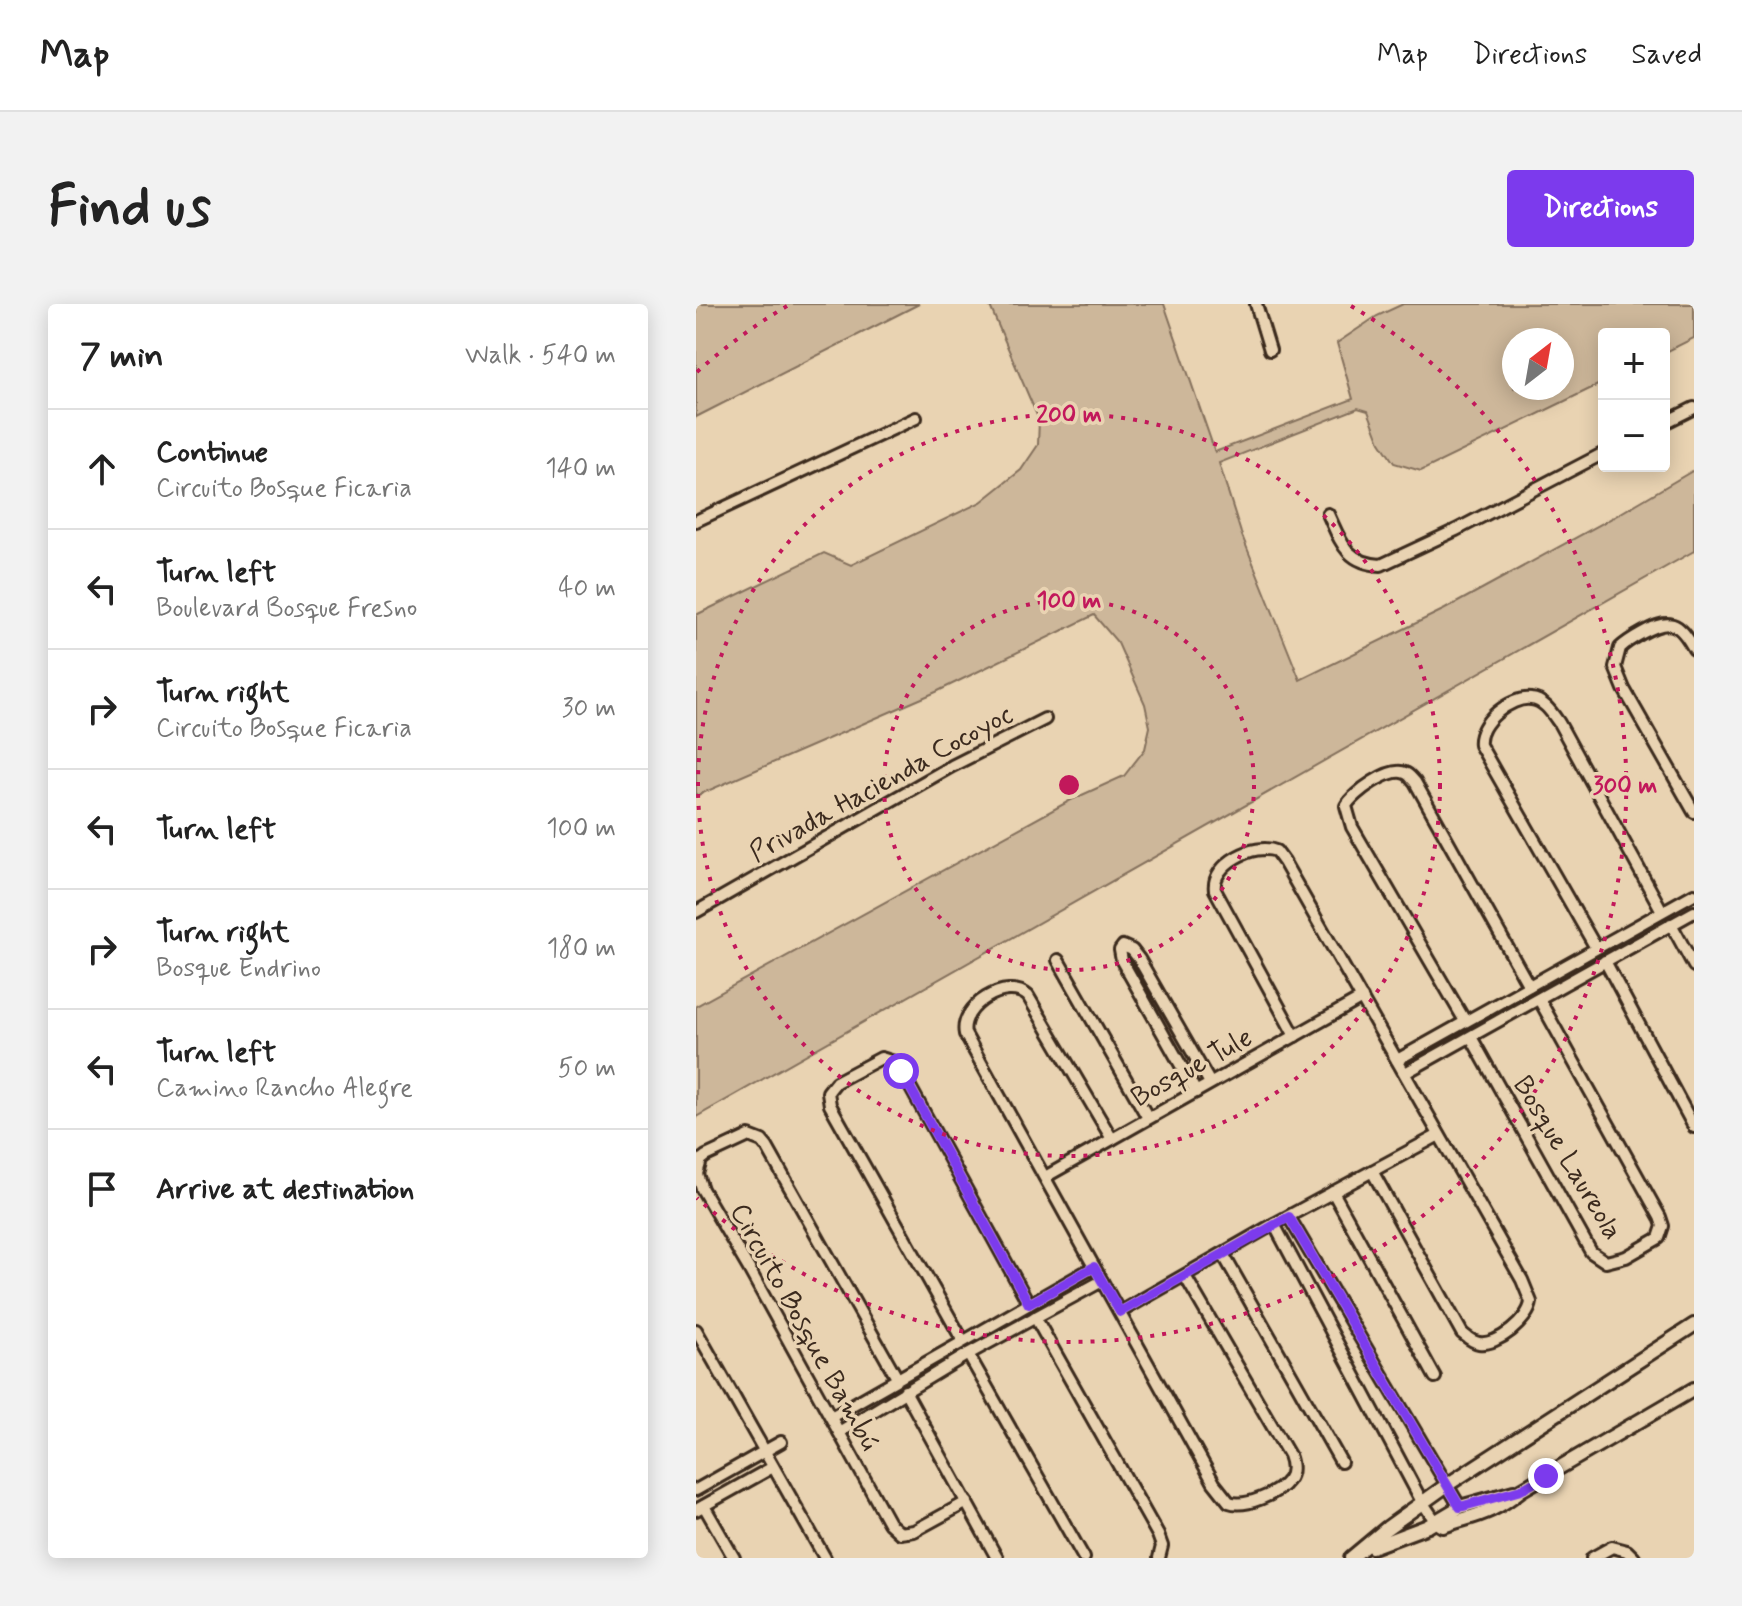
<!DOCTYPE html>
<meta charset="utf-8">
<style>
body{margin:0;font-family:Mynerve,sans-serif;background:#f2f2f2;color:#222}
.controls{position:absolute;right:24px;top:24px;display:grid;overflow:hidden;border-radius:8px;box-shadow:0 4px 20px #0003}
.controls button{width:72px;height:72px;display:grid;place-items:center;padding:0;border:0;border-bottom:2px solid #e0e0e0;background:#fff;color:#222;font:40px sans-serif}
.compass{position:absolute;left:806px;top:24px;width:72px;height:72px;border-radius:50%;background:#fff;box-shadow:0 4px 20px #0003;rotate:31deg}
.stop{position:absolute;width:24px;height:24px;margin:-18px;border:6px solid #7c3aed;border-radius:50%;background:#fff}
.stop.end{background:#7c3aed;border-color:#fff;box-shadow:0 2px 8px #0008}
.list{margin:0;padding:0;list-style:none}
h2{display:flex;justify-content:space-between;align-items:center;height:104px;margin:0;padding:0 32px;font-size:34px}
h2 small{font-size:26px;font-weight:400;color:#767676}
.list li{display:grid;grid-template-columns:52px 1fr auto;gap:24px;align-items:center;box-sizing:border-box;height:120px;padding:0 32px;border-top:2px solid #e0e0e0}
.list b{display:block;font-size:30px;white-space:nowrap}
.list p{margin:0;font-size:26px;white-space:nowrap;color:#767676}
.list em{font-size:26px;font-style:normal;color:#767676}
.icon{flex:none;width:44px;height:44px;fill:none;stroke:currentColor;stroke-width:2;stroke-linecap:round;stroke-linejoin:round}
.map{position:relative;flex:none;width:998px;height:1254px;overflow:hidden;border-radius:8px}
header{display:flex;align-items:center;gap:48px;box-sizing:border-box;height:112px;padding:0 40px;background:#fff;border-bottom:2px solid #e0e0e0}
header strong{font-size:38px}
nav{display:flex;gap:44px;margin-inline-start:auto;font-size:28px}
.intro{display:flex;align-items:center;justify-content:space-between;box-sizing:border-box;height:192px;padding:0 48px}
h1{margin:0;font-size:56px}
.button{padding:20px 36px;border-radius:8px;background:#7c3aed;color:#fff;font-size:28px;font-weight:700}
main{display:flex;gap:48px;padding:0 48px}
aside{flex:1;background:#fff;border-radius:8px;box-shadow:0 4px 20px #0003}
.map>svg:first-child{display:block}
.green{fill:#cdb79a;stroke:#84705c;stroke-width:2;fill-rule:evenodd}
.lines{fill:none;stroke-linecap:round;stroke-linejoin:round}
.minor-casing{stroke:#3b2a1e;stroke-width:16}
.tertiary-casing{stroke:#3b2a1e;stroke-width:18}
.minor{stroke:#e9d3b2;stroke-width:10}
.tertiary{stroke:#e9d3b2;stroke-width:12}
.route{stroke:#7c3aed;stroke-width:10}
.ring{fill:none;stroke:#c2185b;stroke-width:4;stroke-dasharray:4 8}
.labels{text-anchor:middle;stroke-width:7;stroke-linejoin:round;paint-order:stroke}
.street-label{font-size:28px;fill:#3b2a1e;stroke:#e9d3b2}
.centre{fill:#c2185b;stroke:#e9d3b2;stroke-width:4}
.ring-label{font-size:24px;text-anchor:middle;font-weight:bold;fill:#c2185b;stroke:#e9d3b2;stroke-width:7;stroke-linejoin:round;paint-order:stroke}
</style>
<header>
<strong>Map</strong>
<nav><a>Map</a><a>Directions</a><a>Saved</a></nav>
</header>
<div class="intro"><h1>Find us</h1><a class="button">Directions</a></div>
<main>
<aside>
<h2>7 min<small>Walk · 540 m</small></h2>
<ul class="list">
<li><svg class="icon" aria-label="ahead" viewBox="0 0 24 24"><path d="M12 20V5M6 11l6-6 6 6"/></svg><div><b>Continue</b><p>Circuito Bosque Ficaria</p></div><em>140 m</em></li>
<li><svg class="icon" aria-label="left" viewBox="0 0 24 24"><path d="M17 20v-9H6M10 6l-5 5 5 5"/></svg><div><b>Turn left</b><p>Boulevard Bosque Fresno</p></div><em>40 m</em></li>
<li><svg class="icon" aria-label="right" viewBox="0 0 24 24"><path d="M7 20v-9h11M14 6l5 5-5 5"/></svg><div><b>Turn right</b><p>Circuito Bosque Ficaria</p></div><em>30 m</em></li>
<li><svg class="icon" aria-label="left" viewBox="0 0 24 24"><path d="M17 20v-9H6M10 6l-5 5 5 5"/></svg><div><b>Turn left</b></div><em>100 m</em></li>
<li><svg class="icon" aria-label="right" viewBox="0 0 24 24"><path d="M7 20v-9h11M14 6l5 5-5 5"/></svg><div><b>Turn right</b><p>Bosque Endrino</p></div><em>180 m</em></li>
<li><svg class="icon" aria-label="left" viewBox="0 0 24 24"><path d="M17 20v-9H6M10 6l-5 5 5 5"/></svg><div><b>Turn left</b><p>Camino Rancho Alegre</p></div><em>50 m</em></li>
<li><svg class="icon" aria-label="arrive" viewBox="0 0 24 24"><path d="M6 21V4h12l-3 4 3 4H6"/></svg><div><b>Arrive at destination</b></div></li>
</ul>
</aside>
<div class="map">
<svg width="998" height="1254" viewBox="0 0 998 1254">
<rect width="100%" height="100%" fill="#e9d3b2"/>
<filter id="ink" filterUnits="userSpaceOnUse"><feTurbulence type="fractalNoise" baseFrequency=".0125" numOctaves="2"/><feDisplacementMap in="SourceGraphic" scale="16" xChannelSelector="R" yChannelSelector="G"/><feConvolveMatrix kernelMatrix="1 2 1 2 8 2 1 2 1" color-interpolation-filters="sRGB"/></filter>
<g filter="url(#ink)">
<!-- green -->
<g class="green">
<polygon points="0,0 223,0 0,113"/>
<path d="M293,0h175l51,148 138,-53 -16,-56 40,-27 26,-12h291v34l-30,15v-19h-60v48l-183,89 -27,-8 -14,-21 -12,-31 -10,-3 -139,55 22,70 59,147 145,-71 169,-92 80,-47v81l-998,566v-111l375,-206 53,-24 21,-27 5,-22 -5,-23 -27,-61 -24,-28 -158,77 -240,104v-181l128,-62 27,12 130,-63 40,-32 17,-25 1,-25zM818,36h48v48h-48z"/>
</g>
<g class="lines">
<!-- minor casing -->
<g class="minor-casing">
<g id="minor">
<polyline points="560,0 574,46"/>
<polyline points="968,119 998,104"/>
<path d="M632,210c13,28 18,49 53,51l75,-35 148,-77"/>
<polyline points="0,217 220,114"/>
<path d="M998,345c-15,-28 -25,-31 -52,-16 -9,5 -16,9 -22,15l-5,19 9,22 70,123"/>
<polyline points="0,608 256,462 349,415"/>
<polyline points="975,620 998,662"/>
<path d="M900,644l-116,-203c-3,-22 31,-49 51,-46 13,1 21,14 28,24l103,188"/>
<polyline points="362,656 452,814"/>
<polyline points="909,657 998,823"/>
<path d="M769,717l-113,-194 -6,-21c7,-13 44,-40 59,-33 4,1 7,6 10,9l114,204"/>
<path d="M599,732l-80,-146c-4,-26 40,-48 61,-39l8,11 238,418 9,22c-2,18 -34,44 -52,41 -7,-1 -12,-6 -17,-10l-90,-162"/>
<polyline points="775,733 895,948 910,958 930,953 963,934 967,922 964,913 843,695"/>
<polyline points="701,756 998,590"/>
<polyline points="709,769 998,608"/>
<polyline points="500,788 426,657 424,646 427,642 436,646 443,655 514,779"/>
<path d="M416,835l-84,-143c-21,-19 -69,10 -63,38l249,449 15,19c16,6 49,-8 59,-22 6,-8 4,-17 1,-25l-104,-179"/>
<polyline points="349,873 666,694"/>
<polyline points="637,888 739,1073"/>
<polyline points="593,913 764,1203"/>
<polyline points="578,920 725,1196 739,1217"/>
<polyline points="527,950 645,1158"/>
<polyline points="424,1008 578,920 743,831"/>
<polyline points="339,1013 462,1231 466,1242 463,1254"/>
<polyline points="0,1026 129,1254"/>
<polyline points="267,1037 134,801 132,788 140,778 185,754 201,759 333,1000"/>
<polyline points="272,1050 388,1254"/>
<polyline points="201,1074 71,843 66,837 53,832 10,852 5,856 1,870 6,885 53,965 193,1219 204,1229 218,1227 271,1198"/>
<polyline points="209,1087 301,1254"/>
<polyline points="135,1113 398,963"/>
<polyline points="143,1128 272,1050 406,977"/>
<polyline points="0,1186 85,1138"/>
<polyline points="8,1202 38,1254"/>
<polyline points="0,1206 77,1163"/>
<polyline points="896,1254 916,1243 931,1247 938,1254"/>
</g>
</g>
<!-- tertiary casing -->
<g class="tertiary-casing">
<g id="tertiary">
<path d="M739,1217l8,5c35,-12 47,-11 78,-36l173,-101"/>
<polyline points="676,1243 732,1222 764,1203 818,1188"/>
<polyline points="655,1254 691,1224 751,1181 998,1021"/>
</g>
</g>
<!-- minor -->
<use href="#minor" class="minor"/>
<!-- tertiary -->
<use href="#tertiary" class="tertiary"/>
</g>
</g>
<g class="lines" filter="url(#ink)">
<!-- route -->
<polyline class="route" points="205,767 333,1000 398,963 424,1008 593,913 764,1203 825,1186 850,1172"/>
</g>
<!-- distance rings -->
<g class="ring">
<circle cx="373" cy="481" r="185"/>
<circle cx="373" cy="481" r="371"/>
<path d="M1 68A556 556 0 0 1 91 2M655 2A556 556 0 1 1 1 894"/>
</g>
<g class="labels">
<!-- street labels -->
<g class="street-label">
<text transform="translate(184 478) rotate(-29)" y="10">Privada Hacienda Cocoyoc</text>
<text transform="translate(495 762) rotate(-29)" y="10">Bosque Tule</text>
<text transform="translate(873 853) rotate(59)" y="10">Bosque Laureola</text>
<text transform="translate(110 1022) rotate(61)" y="10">Circuito Bosque Bambú</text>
</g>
</g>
<circle cx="373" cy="481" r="12" class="centre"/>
<g class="ring-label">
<text x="373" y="118">200 m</text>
<text x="373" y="304">100 m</text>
<text x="929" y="489">300 m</text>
</g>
</svg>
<div class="controls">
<button>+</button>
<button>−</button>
</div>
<svg class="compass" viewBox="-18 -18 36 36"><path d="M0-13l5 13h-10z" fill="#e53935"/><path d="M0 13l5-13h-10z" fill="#767676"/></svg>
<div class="stop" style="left:205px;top:767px"></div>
<div class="stop end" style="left:850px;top:1172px"></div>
</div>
</main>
